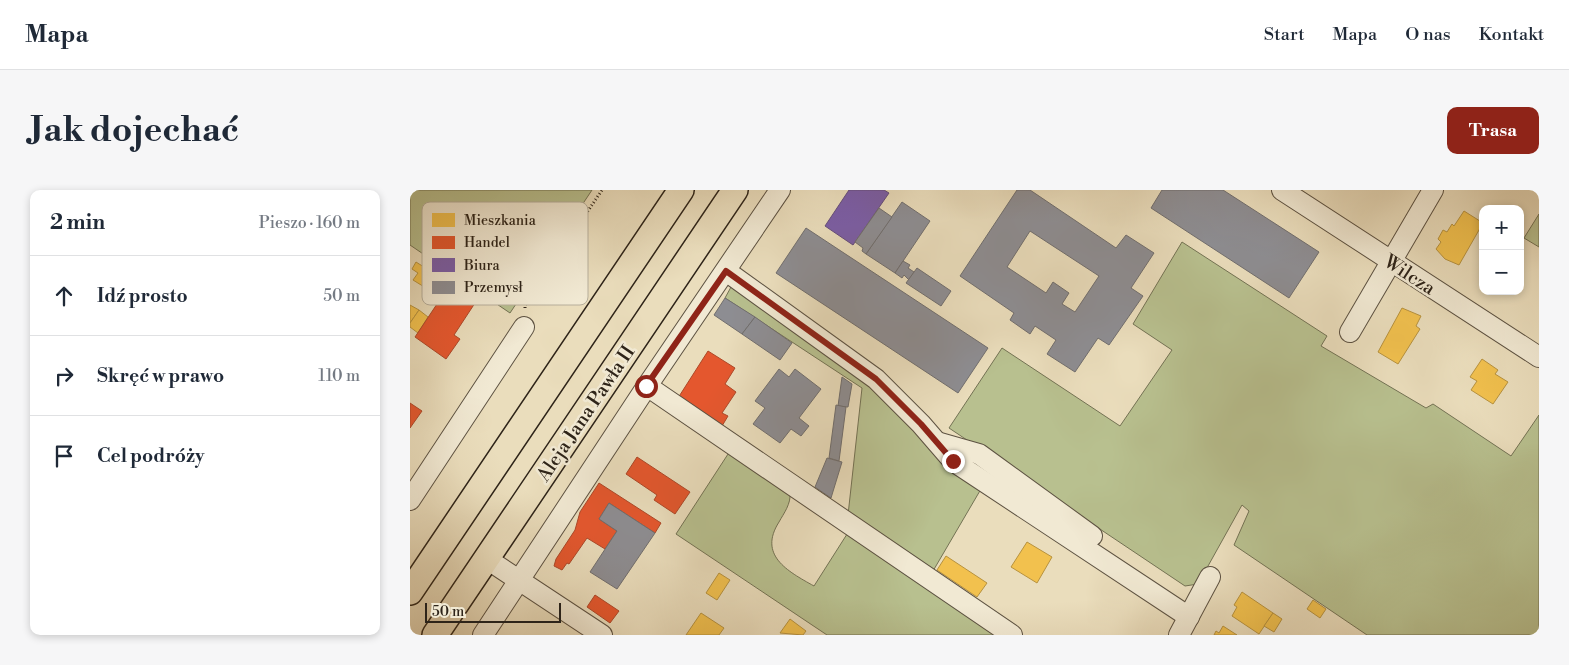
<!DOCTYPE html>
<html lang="pl">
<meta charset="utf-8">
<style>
body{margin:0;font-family:"Libre Bodoni",serif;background:#f6f6f7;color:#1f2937}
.controls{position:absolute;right:15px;top:15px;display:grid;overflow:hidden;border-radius:10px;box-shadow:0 2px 8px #0003}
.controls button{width:45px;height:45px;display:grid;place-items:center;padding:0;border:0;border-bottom:1px solid #e0e1e3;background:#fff;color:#1f2937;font:25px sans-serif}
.scale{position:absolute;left:15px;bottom:12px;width:136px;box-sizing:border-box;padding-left:5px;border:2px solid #2e2419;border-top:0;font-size:14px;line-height:18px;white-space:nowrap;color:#2e2419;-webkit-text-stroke:4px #f1e9d3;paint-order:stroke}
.stop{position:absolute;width:15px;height:15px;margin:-11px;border:4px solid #8f2418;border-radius:50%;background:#fff}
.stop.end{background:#8f2418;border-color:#fff;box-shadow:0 1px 5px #0008}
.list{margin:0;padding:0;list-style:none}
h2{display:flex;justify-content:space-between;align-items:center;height:65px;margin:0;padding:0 20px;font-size:21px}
h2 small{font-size:16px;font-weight:400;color:#747a83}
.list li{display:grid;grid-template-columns:32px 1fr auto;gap:15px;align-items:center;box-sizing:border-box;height:80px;padding:0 20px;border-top:1px solid #e0e1e3}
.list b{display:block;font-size:19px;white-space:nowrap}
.list em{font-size:16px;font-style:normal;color:#747a83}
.icon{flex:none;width:28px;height:28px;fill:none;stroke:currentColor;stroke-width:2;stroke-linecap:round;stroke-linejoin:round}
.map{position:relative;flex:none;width:1129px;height:445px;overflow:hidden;border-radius:10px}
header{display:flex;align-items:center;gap:30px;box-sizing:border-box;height:70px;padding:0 25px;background:#fff;border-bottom:1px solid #e0e1e3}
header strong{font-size:24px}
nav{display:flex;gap:28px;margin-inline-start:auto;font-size:18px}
.intro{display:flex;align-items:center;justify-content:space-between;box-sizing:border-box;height:120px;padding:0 30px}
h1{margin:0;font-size:35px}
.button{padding:12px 22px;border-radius:10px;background:#8f2418;color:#fff;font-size:18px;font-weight:700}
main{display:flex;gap:30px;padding:0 30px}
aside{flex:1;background:#fff;border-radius:10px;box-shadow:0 2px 8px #0003}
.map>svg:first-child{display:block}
.green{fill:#b8c08f;stroke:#737254}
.homes{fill:#f2c14e;stroke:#b7923e}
.shops{fill:#e4572e;stroke:#ad4828}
.offices{fill:#7b5ea7;stroke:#644d7c}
.industry{fill:#8d8d92;stroke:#706e6e;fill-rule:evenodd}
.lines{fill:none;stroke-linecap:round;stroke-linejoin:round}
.minor-casing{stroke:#5d5242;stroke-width:22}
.major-casing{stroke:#2e2419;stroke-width:28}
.path{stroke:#2e2419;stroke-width:3;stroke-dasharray:1 2.5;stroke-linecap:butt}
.minor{stroke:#f1e9d3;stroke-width:20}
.major{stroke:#eaddbc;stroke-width:25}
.route{stroke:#8f2418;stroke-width:6}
.labels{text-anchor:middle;stroke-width:5;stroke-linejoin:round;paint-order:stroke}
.street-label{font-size:19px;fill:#2e2419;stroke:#f1e9d3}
.key{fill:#f1e9d3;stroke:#b6ae9b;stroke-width:1}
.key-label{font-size:14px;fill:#2e2419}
</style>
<header>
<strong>Mapa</strong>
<nav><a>Start</a><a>Mapa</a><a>O nas</a><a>Kontakt</a></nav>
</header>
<div class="intro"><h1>Jak dojechać</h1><a class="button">Trasa</a></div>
<main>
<aside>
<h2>2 min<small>Pieszo · 160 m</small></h2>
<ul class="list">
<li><svg class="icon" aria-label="ahead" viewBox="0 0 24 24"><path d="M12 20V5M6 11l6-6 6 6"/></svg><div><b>Idź prosto</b></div><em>50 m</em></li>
<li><svg class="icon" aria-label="right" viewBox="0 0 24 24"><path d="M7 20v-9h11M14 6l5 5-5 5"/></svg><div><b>Skręć w prawo</b></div><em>110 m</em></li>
<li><svg class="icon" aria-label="arrive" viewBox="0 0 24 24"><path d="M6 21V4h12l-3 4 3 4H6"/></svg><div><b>Cel podróży</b></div></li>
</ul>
</aside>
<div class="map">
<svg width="1129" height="445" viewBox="0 0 1129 445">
<rect width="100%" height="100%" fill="#eaddbc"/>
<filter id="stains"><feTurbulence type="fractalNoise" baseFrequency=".004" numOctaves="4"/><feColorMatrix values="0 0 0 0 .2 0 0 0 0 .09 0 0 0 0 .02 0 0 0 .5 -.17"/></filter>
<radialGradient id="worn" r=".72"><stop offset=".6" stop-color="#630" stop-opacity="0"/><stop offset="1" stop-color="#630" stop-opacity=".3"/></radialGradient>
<!-- green -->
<g class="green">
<polygon points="0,0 182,0 100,123 0,55"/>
<polygon points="1129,24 1129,57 1114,48"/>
<polygon points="772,52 917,146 911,156 1016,218 1023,214 1101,266 1129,225 1129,445 957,445 824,355 839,321 832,315 788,394 775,396 539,238 592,158 710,236 762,160 723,134"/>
<polygon points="321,97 421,161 571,299 523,381 438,325 452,198 315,108"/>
<path d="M320,261l60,42c1,11 -6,20 -11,29 -21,33 8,49 35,64l35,-55 146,104h-168l-151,-101z"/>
</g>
<!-- homes -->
<g class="homes">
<polygon points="1054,21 1073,33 1049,75 1035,69 1026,59 1031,52 1028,49 1033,40 1037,42 1042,34 1044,36"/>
<polygon points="6,72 33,89 24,103 3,90 8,83 2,79"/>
<polygon points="0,115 9,120 0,133"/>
<polygon points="992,118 1011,126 1006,136 1010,139 988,174 968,162"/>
<polygon points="9,120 18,127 8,143 0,137 0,133"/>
<polygon points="1072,169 1088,180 1085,184 1098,192 1083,214 1061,200 1067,191 1060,187"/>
<polygon points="617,352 642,367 627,393 601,377"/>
<polygon points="536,366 577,393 567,407 527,380"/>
<polygon points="309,383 320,390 307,410 296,403"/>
<polygon points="832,402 863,423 849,444 822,426 827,417 824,415"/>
<polygon points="903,410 916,419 910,428 897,419"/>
<polygon points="291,423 314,438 309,445 276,445"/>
<polygon points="863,423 872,429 864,442 854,436"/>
<polygon points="380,429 396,441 393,445 370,443"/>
<polygon points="813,436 827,445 804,445 806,441 809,443"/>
</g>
<!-- shops -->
<g class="shops">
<polygon points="37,99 44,104 47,100 65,113 44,145 50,149 36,169 5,147"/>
<polygon points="298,161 325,178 315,194 326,202 312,223 318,226 312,236 268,208"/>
<polygon points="0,213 12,221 0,238"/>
<polygon points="227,267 280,302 265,324 244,310 247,305 216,284"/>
<polygon points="189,293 251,333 245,343 199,313 189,329 207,341 195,359 177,348 159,374 157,373 152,380 144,376 146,369 165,340 170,322"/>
<polygon points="185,405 209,421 200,433 177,417"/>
</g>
<!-- offices -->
<polygon class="offices" points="439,0 474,0 479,3 443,55 415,36"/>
<!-- industry -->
<g class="industry">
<path d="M607,0h13l86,58 10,-13 28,18 -23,35 12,8 -34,49 -11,-7 -23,34 -28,-18 9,-14 -21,-14 -5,8 -20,-14 4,-7 -54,-37zM620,41l69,45 -24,36 -13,-8 7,-11 -16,-11 -7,11 -39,-26z"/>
<polygon points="752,0 813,0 909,62 879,108 741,18"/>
<polygon points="492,12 520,31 485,83 456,64"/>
<polygon points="469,18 482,27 456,64 452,61 453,58 445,52"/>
<polygon points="396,38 578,158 548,203 366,83"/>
<polygon points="493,71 500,75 498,78 504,82 499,90 494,85 492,88 485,83"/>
<polygon points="507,78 541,101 531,116 496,93"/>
<polygon points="315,108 345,127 332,144 304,125"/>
<polygon points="345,127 382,153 370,170 332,144"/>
<polygon points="369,179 379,187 385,179 411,199 389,228 399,236 391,246 381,239 370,253 343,234 355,218 345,211"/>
<polygon points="432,187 442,194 438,217 428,216"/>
<polygon points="426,215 436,217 429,271 419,268"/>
<polygon points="417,268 432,272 421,308 405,297"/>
<polygon points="199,313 245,343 207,399 180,382 207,341 189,329"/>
</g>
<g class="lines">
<!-- minor casing -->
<g class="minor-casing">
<g id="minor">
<polyline points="872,0 1129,167"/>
<polyline points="316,81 466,189 511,234 543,271 779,427"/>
<polyline points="940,142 1023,0"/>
<polyline points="237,196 602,445"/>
<polyline points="527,252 569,264 682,346"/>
<polyline points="0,310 114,137"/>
<polyline points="77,369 192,445"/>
<polyline points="73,445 237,196 370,0"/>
<polyline points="769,445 800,387"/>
</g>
</g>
<!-- major casing -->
<g class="major-casing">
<g id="major">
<polyline points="0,402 271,0"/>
<polyline points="25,445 325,0"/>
</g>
</g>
<!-- path -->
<polyline class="path" points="115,118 115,115 192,0"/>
<!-- minor -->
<use href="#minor" class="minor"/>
<!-- major -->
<use href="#major" class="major"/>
</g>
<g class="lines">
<!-- route -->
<polyline class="route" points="236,196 316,81 466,189 511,234 543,271"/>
</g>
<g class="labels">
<!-- street labels -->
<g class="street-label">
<text transform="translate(1000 84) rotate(33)" y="7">Wilcza</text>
<text transform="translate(175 223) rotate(-56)" y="7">Aleja Jana Pawła II</text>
</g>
</g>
<!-- legend -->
<rect x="12" y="12" width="166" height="103" rx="8" class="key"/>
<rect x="22" y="23" width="23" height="14" fill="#f2c14e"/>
<rect x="22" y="46" width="23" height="13" fill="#e4572e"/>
<rect x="22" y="68" width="23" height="14" fill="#7b5ea7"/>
<rect x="22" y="91" width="23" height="13" fill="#8d8d92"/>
<g class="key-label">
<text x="54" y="35">Mieszkania</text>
<text x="54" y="57">Handel</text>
<text x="54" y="80">Biura</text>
<text x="54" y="102">Przemysł</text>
</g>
<rect width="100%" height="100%" filter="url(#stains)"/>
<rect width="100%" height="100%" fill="url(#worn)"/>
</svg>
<div class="controls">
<button>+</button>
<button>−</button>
</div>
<div class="scale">50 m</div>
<div class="stop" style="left:236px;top:196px"></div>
<div class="stop end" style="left:543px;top:271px"></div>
</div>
</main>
